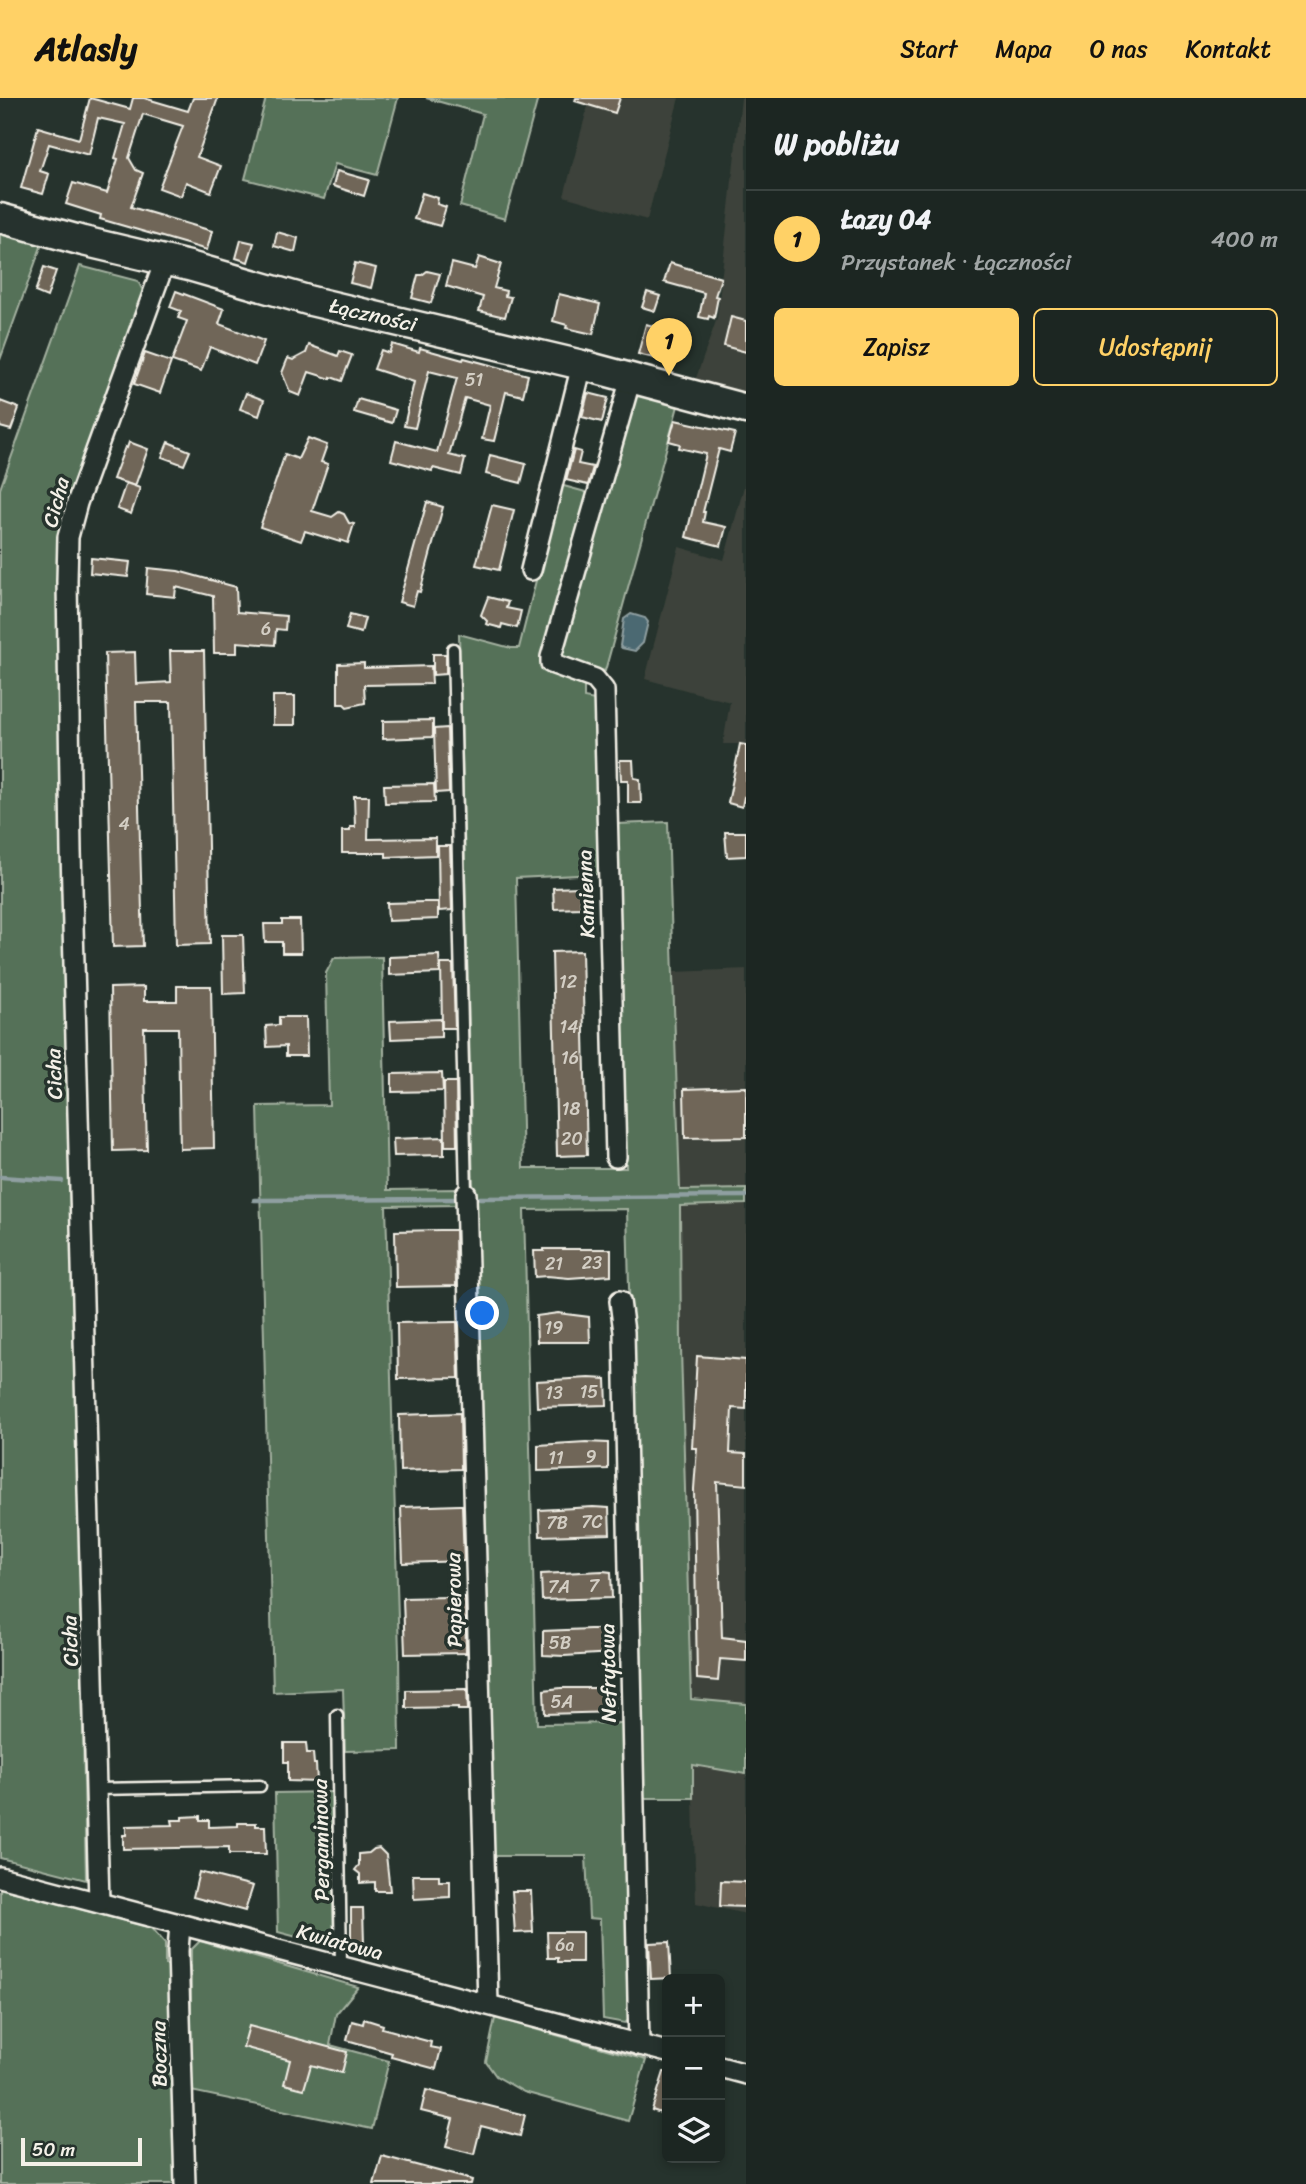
<!DOCTYPE html>
<html lang="pl">
<meta charset="utf-8">
<style>
body{margin:0;font-family:Sriracha,sans-serif;background:#252e2a;color:#f1f3f6}
.controls{position:absolute;right:21px;bottom:21px;display:grid;overflow:hidden;border-radius:10px;box-shadow:0 4px 10px #0003}
.controls button{width:63px;height:63px;display:grid;place-items:center;padding:0;border:0;border-bottom:2px solid #3a4340;background:#1c2622;color:#f1f3f6;font:35px sans-serif}
.scale{position:absolute;left:21px;bottom:18px;width:121px;box-sizing:border-box;padding-left:7px;border:4px solid #f4f1e8;border-top:0;font-size:19px;line-height:24px;white-space:nowrap;color:#f4f1e8;-webkit-text-stroke:5px #26332d;paint-order:stroke}
.you{position:absolute;left:483px;top:1216px;width:24px;height:24px;margin:-18px;border:5px solid #fff;border-radius:50%;background:#1a73e8;box-shadow:0 0 0 10px #1a73e833}
.badge{display:grid;place-items:center;width:46px;height:46px;border-radius:50%;background:#ffd166;color:#111;font-size:23px;font-weight:700}
.pin{position:absolute;translate:-50% -58px;filter:drop-shadow(0 2px 4px #0008)}
.pin::after{content:'';position:absolute;top:37px;width:24px;height:21px;background:inherit;clip-path:polygon(0 0,100% 0,50% 100%)}
.list{margin:0;padding:0;list-style:none}
h2{display:flex;justify-content:space-between;align-items:center;height:91px;margin:0;padding:0 28px;font-size:30px}
h2 small{font-size:23px;font-weight:400;color:#a0a5a5}
.list li{display:grid;grid-template-columns:46px 1fr auto;gap:21px;align-items:center;box-sizing:border-box;height:98px;padding:0 28px;border-top:2px solid #3a4340}
.list b{display:block;font-size:26px;white-space:nowrap}
.list p{margin:0;font-size:23px;white-space:nowrap;color:#a0a5a5}
.list em{font-size:23px;font-style:normal;color:#a0a5a5}
.actions{display:flex;gap:14px;padding:21px 28px}
.actions a{flex:1;padding:16px 0;border:2px solid #ffd166;border-radius:10px;text-align:center;font-size:24px;color:#ffd166}
.actions .main{background:#ffd166;color:#111}
.icon{flex:none;width:38px;height:38px;fill:none;stroke:currentColor;stroke-width:2;stroke-linecap:round;stroke-linejoin:round}
.map{position:relative;flex:none;width:746px;height:2086px;overflow:hidden}
header{display:flex;align-items:center;gap:42px;box-sizing:border-box;height:98px;padding:0 35px;background:#ffd166;color:#111}
header strong{font-size:33px}
nav{display:flex;gap:38px;margin-inline-start:auto;font-size:24px}
main{display:flex}
aside{flex:1;background:#1c2622}
.map>svg:first-child{display:block}
.built{fill:#3c423a}
.green{fill:#547159;stroke:#a4b1a0;stroke-width:2}
.water{fill:#4c6972;stroke:#8f9fa1;stroke-width:2}
.lines{fill:none;stroke-linecap:round;stroke-linejoin:round}
.stream{stroke:#8f9fa1;stroke-width:4.5}
.building{fill:#6f6658;stroke:#f4f1e8;stroke-width:2}
.lane-casing{stroke:#f4f1e8;stroke-width:15}
.street-casing{stroke:#f4f1e8;stroke-width:24}
.secondary-casing{stroke:#f4f1e8;stroke-width:33}
.lane{stroke:#26332d;stroke-width:10}
.street{stroke:#26332d;stroke-width:19}
.secondary{stroke:#26332d;stroke-width:28}
.labels{text-anchor:middle;stroke-width:7;stroke-linejoin:round;paint-order:stroke}
.number-label{font-size:18px;fill:#d3cec4}
.street-label{font-size:21px;fill:#f4f1e8;stroke:#26332d}
</style>
<header>
<strong>Atlasly</strong>
<nav><a>Start</a><a>Mapa</a><a>O nas</a><a>Kontakt</a></nav>
</header>
<main>
<div class="map">
<svg width="746" height="2086" viewBox="0 0 746 2086">
<rect width="100%" height="100%" fill="#26332d"/>
<filter id="ink" filterUnits="userSpaceOnUse"><feTurbulence type="fractalNoise" baseFrequency=".0143" numOctaves="2"/><feDisplacementMap in="SourceGraphic" scale="14" xChannelSelector="R" yChannelSelector="G"/><feConvolveMatrix kernelMatrix="1 2 1 2 8 2 1 2 1" color-interpolation-filters="sRGB"/></filter>
<g filter="url(#ink)">
<!-- built -->
<g class="built">
<polygon points="590,0 679,0 647,122 564,98"/>
<polygon points="741,0 746,0 746,295 695,283 717,220"/>
<polygon points="746,381 746,646 723,646 730,604 645,581 679,449 724,462"/>
<polygon points="746,871 746,1091 680,1092 673,874"/>
<polygon points="746,1106 746,1606 691,1601 681,1251 680,1107"/>
<polygon points="692,1667 746,1676 746,1816 696,1805"/>
</g>
<!-- green -->
<g class="green">
<polygon points="266,0 398,0 377,77 335,66 324,101 245,81"/>
<polygon points="426,0 538,0 505,121 460,108 483,16"/>
<polygon points="0,134 42,146 0,262"/>
<polygon points="80,168 138,183 145,197 59,434 86,1782 0,1760 0,391"/>
<polygon points="634,296 678,308 605,573 560,562 604,399"/>
<polygon points="560,387 593,396 542,571 584,582 584,600 595,602 599,776 516,780 523,1070 626,1070 617,726 668,724 680,1092 746,1091 746,1106 680,1108 681,1251 691,1601 746,1606 746,1676 693,1667 693,1700 642,1700 627,1111 524,1112 537,1626 625,1625 632,1919 625,1925 603,1921 600,1821 589,1820 586,1758 490,1758 459,536 511,550 519,550"/>
<polygon points="382,859 387,1092 459,1091 459,1107 386,1108 399,1555 400,1652 345,1653 343,1591 273,1594 258,1008 329,1007 326,875 334,860"/>
<polygon points="331,1694 334,1849 278,1834 275,1695"/>
<polygon points="0,1790 152,1830 165,1845 165,1867 174,1867 180,2086 0,2086"/>
<polygon points="200,1843 358,1889 336,1916 330,1947 389,1963 372,2031 191,1993 191,1852"/>
<polygon points="495,1920 646,1962 628,2023 524,1994 496,1978 486,1964"/>
</g>
<!-- water -->
<polygon class="water" points="631,516 645,520 648,524 643,545 635,553 622,550 620,548 624,521"/>
<g class="lines">
<!-- stream -->
<g class="stream">
<polyline points="0,1079 62,1083"/>
<polyline points="480,1100 746,1098"/>
<polyline points="254,1102 456,1101"/>
</g>
</g>
<!-- building -->
<g class="building">
<polygon points="90,0 130,11 133,0 144,0 188,13 193,0 218,0 197,59 221,68 211,94 186,84 181,98 159,90 183,28 143,16 129,60 136,72 143,75 131,109 212,133 207,152 100,121 101,117 66,106 73,85 107,95 118,61 115,60 125,26 98,20 89,57 49,46 40,73 49,76 43,96 21,90 38,29 79,41"/>
<polygon points="576,0 620,0 615,15 575,3"/>
<polygon points="337,73 369,82 364,98 333,88"/>
<polygon points="422,95 438,100 437,106 446,109 440,128 414,121"/>
<polygon points="277,134 298,140 295,154 274,148"/>
<polygon points="241,142 254,145 248,164 236,160"/>
<polygon points="479,159 501,166 494,190 506,193 505,198 511,199 505,219 479,213 483,199 446,188 452,165 475,171"/>
<polygon points="355,165 376,170 371,190 350,185"/>
<polygon points="670,165 721,180 715,198 718,199 714,220 709,218 708,221 699,219 704,195 664,184"/>
<polygon points="44,169 56,173 47,199 35,194"/>
<polygon points="427,173 440,176 431,205 412,200 418,177 422,177"/>
<polygon points="176,193 224,211 219,226 264,243 255,267 210,249 201,273 172,263 187,223 178,220 181,213 170,209"/>
<polygon points="647,194 660,198 655,213 642,209"/>
<polygon points="559,196 600,206 593,236 566,230 567,227 553,223"/>
<polygon points="731,219 746,223 746,254 724,248"/>
<polygon points="646,226 670,233 662,262 638,256"/>
<polygon points="392,246 419,254 420,250 463,262 464,260 528,277 523,298 506,294 494,343 482,341 490,307 465,300 449,357 465,361 461,377 433,370 432,373 391,362 396,343 437,354 457,280 429,273 415,330 404,328 414,284 374,271 381,252 389,255"/>
<polygon points="309,247 338,258 340,253 352,257 342,283 331,279 331,281 309,274 300,298 290,294 282,275 288,260 293,262 306,255"/>
<polygon points="145,255 171,264 160,295 134,286"/>
<polygon points="246,295 264,302 259,318 240,311"/>
<polygon points="588,295 608,300 602,324 582,319"/>
<polygon points="358,301 396,312 392,325 354,314"/>
<polygon points="0,303 19,310 11,332 0,329"/>
<polygon points="675,322 735,335 730,354 719,351 703,414 705,414 703,424 726,429 721,448 686,439 706,356 679,350 680,346 669,343"/>
<polygon points="308,340 327,347 321,364 328,366 312,413 332,419 339,414 344,416 349,425 354,426 348,445 340,442 340,444 305,433 301,443 260,429 285,356 298,361"/>
<polygon points="129,344 148,351 135,388 113,381 125,349 127,350"/>
<polygon points="168,344 190,353 184,367 162,359"/>
<polygon points="574,352 581,354 578,366 593,369 588,387 566,382"/>
<polygon points="490,357 526,366 521,385 486,376"/>
<polygon points="126,385 140,390 131,416 117,411"/>
<polygon points="427,404 443,409 420,494 417,493 413,508 399,504"/>
<polygon points="492,407 514,412 499,472 476,467"/>
<polygon points="91,460 130,464 128,479 90,475"/>
<polygon points="148,470 178,473 236,489 237,514 286,518 285,532 276,531 275,547 237,544 237,555 214,555 213,498 176,489 175,499 146,496"/>
<polygon points="488,499 508,504 506,510 521,513 517,530 502,526 501,530 486,526 487,523 481,517"/>
<polygon points="350,516 365,520 361,535 346,531"/>
<polygon points="170,553 204,553 210,846 176,847 171,604 136,604 143,848 113,849 105,555 135,554 136,586 171,584"/>
<polygon points="433,556 446,556 446,576 433,577"/>
<polygon points="364,565 364,570 431,568 432,586 364,587 365,605 347,609 344,606 338,606 338,566"/>
<rect x="273" y="598" width="22" height="29"/>
<polygon points="433,622 433,639 383,641 383,623"/>
<polygon points="447,630 449,694 436,695 434,631"/>
<polygon points="740,646 746,647 746,700 744,699 742,709 728,705"/>
<polygon points="620,662 633,662 634,680 640,681 641,705 628,705 628,682 621,682"/>
<polygon points="434,686 435,704 385,705 384,687"/>
<polygon points="354,698 369,698 368,741 436,740 436,757 386,759 386,755 342,755 342,733 350,733 350,729 355,729"/>
<polygon points="725,734 746,734 746,758 727,759"/>
<polygon points="438,748 450,748 452,812 439,813"/>
<polygon points="580,789 581,810 554,811 553,790"/>
<polygon points="424,804 438,804 438,821 388,823 387,805"/>
<polygon points="282,822 300,822 301,855 282,855 282,844 265,844 264,826 282,826"/>
<polygon points="222,837 243,837 245,895 223,896"/>
<polygon points="582,853 587,1057 557,1058 552,854"/>
<polygon points="439,857 440,875 389,877 389,859"/>
<polygon points="441,866 453,866 455,930 442,930"/>
<polygon points="177,888 211,888 214,1050 180,1051 178,930 144,930 147,1052 113,1053 110,890 144,889 144,903 177,903"/>
<polygon points="279,919 306,919 307,958 286,958 286,948 267,949 266,928 279,927"/>
<polygon points="441,921 441,939 391,941 390,923"/>
<polygon points="442,975 443,993 392,994 392,976"/>
<polygon points="444,984 456,984 457,1048 445,1048"/>
<polygon points="746,989 746,1039 685,1040 684,991"/>
<polygon points="444,1039 444,1057 394,1058 393,1041"/>
<polygon points="440,1132 455,1132 456,1188 396,1189 395,1133"/>
<polygon points="544,1151 611,1151 611,1177 569,1180 547,1178 535,1179 534,1153 544,1153"/>
<polygon points="558,1215 589,1219 590,1244 537,1244 536,1218"/>
<polygon points="455,1224 457,1224 459,1280 398,1281 397,1225"/>
<polygon points="697,1258 746,1262 746,1311 732,1310 730,1355 746,1356 746,1387 717,1384 722,1539 746,1542 746,1563 720,1561 718,1583 697,1581 694,1391 697,1350 692,1350"/>
<polygon points="589,1280 606,1281 607,1307 537,1309 536,1283"/>
<polygon points="460,1315 461,1371 400,1373 399,1317"/>
<polygon points="586,1344 608,1345 608,1371 538,1373 538,1347"/>
<polygon points="459,1407 462,1407 464,1463 403,1465 401,1409"/>
<polygon points="593,1409 609,1410 610,1436 540,1438 539,1412"/>
<polygon points="603,1473 611,1474 612,1500 542,1502 541,1476"/>
<polygon points="449,1499 465,1499 466,1555 405,1556 403,1500"/>
<polygon points="590,1531 613,1531 613,1555 564,1558 543,1557 543,1533"/>
<polygon points="561,1590 614,1590 615,1614 545,1616 544,1592"/>
<polygon points="467,1591 468,1612 458,1612 458,1609 406,1610 406,1592"/>
<polygon points="284,1645 306,1645 307,1655 313,1655 314,1666 316,1666 317,1684 288,1683 288,1664 284,1664"/>
<polygon points="200,1718 200,1722 209,1722 209,1729 238,1728 238,1725 256,1725 256,1728 265,1728 266,1756 229,1756 229,1749 123,1751 123,1737 126,1737 126,1728 173,1727 172,1722 182,1722 182,1719"/>
<polygon points="379,1750 386,1757 390,1793 375,1793 375,1784 360,1785 360,1776 355,1772 359,1767 359,1756 369,1755 374,1751"/>
<polygon points="199,1774 253,1788 245,1813 193,1799"/>
<polygon points="413,1777 439,1777 439,1783 450,1783 450,1799 414,1801"/>
<polygon points="721,1783 746,1784 745,1809 720,1808"/>
<polygon points="512,1793 531,1793 533,1834 515,1835"/>
<polygon points="351,1810 363,1810 364,1846 351,1846"/>
<polygon points="547,1834 582,1834 582,1864 558,1864 558,1860 548,1860"/>
<polygon points="669,1844 671,1880 651,1881 649,1845"/>
<polygon points="364,1921 383,1927 382,1930 397,1934 397,1935 431,1944 430,1949 441,1951 436,1971 391,1959 392,1955 347,1942 352,1923 363,1926"/>
<polygon points="249,1928 347,1954 342,1975 311,1967 304,1991 284,1986 290,1962 243,1949"/>
<polygon points="664,1974 667,1974 667,2017 652,2012"/>
<polygon points="426,1992 525,2017 520,2038 481,2028 474,2056 446,2049 453,2021 421,2013"/>
<polygon points="382,2058 472,2082 471,2086 374,2086"/>
</g>
<g class="lines">
<!-- lane casing -->
<g class="lane-casing">
<g id="lane">
<polyline points="453,551 466,1096"/>
<polyline points="337,1617 341,1867"/>
<polyline points="96,1691 260,1688"/>
</g>
</g>
<!-- street casing -->
<g class="street-casing">
<g id="street">
<polyline points="531,472 582,267"/>
<polyline points="616,1059 604,592 595,581 551,565 551,559 631,280"/>
<polyline points="466,1096 488,1906"/>
<polyline points="620,1203 624,1234 639,1947"/>
<polyline points="0,1779 667,1954"/>
<polyline points="99,1804 71,753 67,483 68,439 77,405 165,163"/>
<polyline points="180,1826 178,1853 185,2086"/>
<polyline points="720,1969 746,1976"/>
</g>
</g>
<!-- secondary casing -->
<g class="secondary-casing">
<polyline id="secondary" points="0,120 83,143 189,168 311,203 582,267 746,311"/>
</g>
<!-- lane -->
<use href="#lane" class="lane"/>
<!-- street -->
<use href="#street" class="street"/>
<!-- secondary -->
<use href="#secondary" class="secondary"/>
</g>
</g>
<g class="labels">
<!-- number labels -->
<g class="number-label">
<text x="474" y="288">51</text>
<text x="266" y="537">6</text>
<text x="124" y="732">4</text>
<text x="568" y="890">12</text>
<text x="569" y="935">14</text>
<text x="570" y="966">16</text>
<text x="571" y="1017">18</text>
<text x="572" y="1047">20</text>
<text x="592" y="1171">23</text>
<text x="554" y="1172">21</text>
<text x="554" y="1236">19</text>
<text x="589" y="1300">15</text>
<text x="554" y="1301">13</text>
<text x="591" y="1365">9</text>
<text x="556" y="1366">11</text>
<text x="592" y="1430">7C</text>
<text x="557" y="1431">7B</text>
<text x="594" y="1494">7</text>
<text x="559" y="1495">7A</text>
<text x="560" y="1551">5B</text>
<text x="562" y="1610">5A</text>
<text x="565" y="1853">6a</text>
</g>
<!-- street labels -->
<g class="street-label">
<text transform="translate(373 217) rotate(13)" y="7">Łączności</text>
<text transform="translate(56 404) rotate(-75)" y="7">Cicha</text>
<text transform="translate(586 796) rotate(-92)" y="7">Kamienna</text>
<text transform="translate(54 976) rotate(-92)" y="7">Cicha</text>
<text transform="translate(454 1502) rotate(-91)" y="7">Papierowa</text>
<text transform="translate(70 1543) rotate(-92)" y="7">Cicha</text>
<text transform="translate(608 1575) rotate(-91)" y="7">Nefrytowa</text>
<text transform="translate(321 1742) rotate(-91)" y="7">Pergaminowa</text>
<text transform="translate(340 1844) rotate(15)" y="7">Kwiatowa</text>
<text transform="translate(159 1956) rotate(-91)" y="7">Boczna</text>
</g>
</g>
</svg>
<div class="controls">
<button>+</button>
<button>−</button>
<button><svg class="icon" aria-label="layers" viewBox="0 0 24 24"><path d="M12 4l9 5-9 5-9-5zM3 14l9 5 9-5"/></svg></button>
</div>
<div class="scale">50 m</div>
<div class="you"></div>
<div class="pin badge" style="left:669px;top:278px">1</div>
</div>
<aside>
<h2>W pobliżu<small></small></h2>
<ul class="list">
<li><span class="badge">1</span><div><b>Łazy 04</b><p>Przystanek · Łączności</p></div><em>400 m</em></li>
</ul>
<div class="actions"><a class="main">Zapisz</a><a>Udostępnij</a></div>
</aside>
</main>
